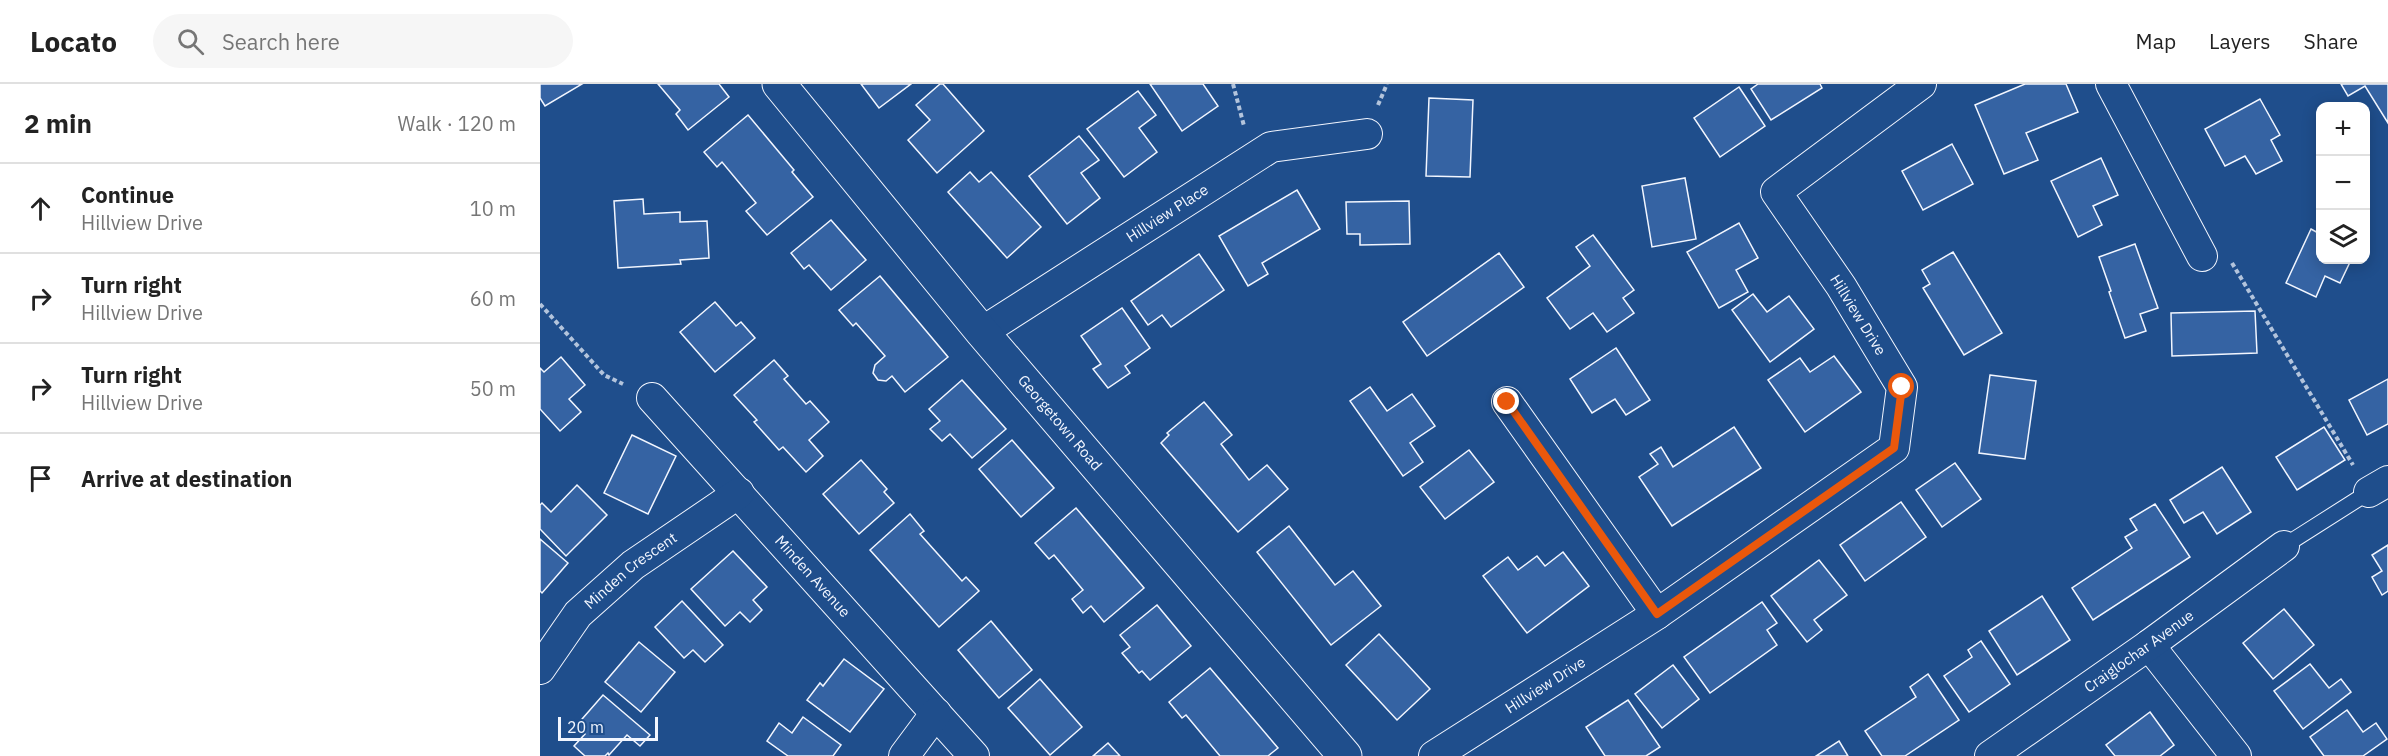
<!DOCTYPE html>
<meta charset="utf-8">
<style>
body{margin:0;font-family:"IBM Plex Sans",sans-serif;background:#f6f6f6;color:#222}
.controls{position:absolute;right:18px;top:18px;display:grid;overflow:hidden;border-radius:12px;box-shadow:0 3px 15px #0003}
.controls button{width:54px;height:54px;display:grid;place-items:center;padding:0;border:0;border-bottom:2px solid #e0e0e0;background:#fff;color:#222;font:30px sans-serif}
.scale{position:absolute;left:18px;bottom:15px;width:100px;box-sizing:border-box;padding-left:6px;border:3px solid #f2f6ff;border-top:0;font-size:16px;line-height:21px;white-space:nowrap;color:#f2f6ff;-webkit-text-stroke:4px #1f4e8c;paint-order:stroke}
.stop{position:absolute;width:18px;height:18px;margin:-14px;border:4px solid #ea580c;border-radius:50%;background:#fff}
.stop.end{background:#ea580c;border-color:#fff;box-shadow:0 2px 6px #0008}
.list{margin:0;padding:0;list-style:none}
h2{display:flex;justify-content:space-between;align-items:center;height:78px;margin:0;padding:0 24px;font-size:26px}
h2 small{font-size:20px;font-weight:400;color:#767676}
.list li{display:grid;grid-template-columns:39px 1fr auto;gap:18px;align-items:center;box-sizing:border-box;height:90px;padding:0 24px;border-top:2px solid #e0e0e0}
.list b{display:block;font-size:22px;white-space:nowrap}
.list p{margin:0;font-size:20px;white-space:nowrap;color:#767676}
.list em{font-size:20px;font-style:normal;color:#767676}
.icon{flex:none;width:33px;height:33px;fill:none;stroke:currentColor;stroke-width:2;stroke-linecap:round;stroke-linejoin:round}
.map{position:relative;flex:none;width:1848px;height:672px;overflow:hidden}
header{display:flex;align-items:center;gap:36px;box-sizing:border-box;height:84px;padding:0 30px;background:#fff;border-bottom:2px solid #e0e0e0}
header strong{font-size:28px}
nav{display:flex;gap:33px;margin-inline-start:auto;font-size:21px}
.search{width:420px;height:54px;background:#f6f6f6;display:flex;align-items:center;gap:15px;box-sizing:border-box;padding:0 21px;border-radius:33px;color:#767676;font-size:22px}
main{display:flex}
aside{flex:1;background:#fff}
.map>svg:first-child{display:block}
.building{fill:#3563a3;stroke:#f2f6ff;stroke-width:1.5}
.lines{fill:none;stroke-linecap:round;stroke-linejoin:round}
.lane-casing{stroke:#f2f6ff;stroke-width:17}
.street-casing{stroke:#f2f6ff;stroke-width:32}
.secondary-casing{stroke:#f2f6ff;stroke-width:35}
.path{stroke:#b3c4dc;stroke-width:4;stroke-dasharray:4.5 3;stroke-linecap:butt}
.lane{stroke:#1f4e8c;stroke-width:15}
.street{stroke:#1f4e8c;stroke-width:30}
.secondary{stroke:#1f4e8c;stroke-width:33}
.route{stroke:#ea580c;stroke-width:8}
.labels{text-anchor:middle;stroke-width:4.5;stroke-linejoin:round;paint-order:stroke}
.street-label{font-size:15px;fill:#f2f6ff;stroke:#1f4e8c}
</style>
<header>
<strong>Locato</strong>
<div class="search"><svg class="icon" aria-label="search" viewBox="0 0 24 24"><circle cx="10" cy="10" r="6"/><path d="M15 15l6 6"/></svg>Search here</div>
<nav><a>Map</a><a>Layers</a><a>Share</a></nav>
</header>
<main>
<aside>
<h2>2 min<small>Walk · 120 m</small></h2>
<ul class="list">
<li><svg class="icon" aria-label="ahead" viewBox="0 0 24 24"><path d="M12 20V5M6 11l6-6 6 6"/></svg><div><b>Continue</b><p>Hillview Drive</p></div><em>10 m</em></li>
<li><svg class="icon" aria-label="right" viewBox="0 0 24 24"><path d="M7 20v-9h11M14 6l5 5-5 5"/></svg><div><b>Turn right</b><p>Hillview Drive</p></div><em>60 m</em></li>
<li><svg class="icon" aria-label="right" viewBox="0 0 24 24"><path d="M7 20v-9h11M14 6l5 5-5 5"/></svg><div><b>Turn right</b><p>Hillview Drive</p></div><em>50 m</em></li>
<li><svg class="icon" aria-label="arrive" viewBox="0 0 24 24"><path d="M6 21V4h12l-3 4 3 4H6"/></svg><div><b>Arrive at destination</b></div></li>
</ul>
</aside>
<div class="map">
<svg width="1848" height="672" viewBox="0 0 1848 672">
<rect width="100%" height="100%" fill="#1f4e8c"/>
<!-- building -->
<g class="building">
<polygon points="0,0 42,0 5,22 0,14"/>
<polygon points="118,0 179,0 189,13 148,46 136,30 140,26"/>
<polygon points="321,0 371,0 339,24"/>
<polygon points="400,0 403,0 444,47 397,89 368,56 390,36 376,21"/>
<polygon points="610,0 663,0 678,22 642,47"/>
<polygon points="1218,0 1280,0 1282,4 1231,36 1211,5"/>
<polygon points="1485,0 1526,0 1538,28 1486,49 1498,76 1464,90 1435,21"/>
<polygon points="1801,0 1848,0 1848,39 1825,2 1808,12"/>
<polygon points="1199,3 1225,42 1180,73 1154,34"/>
<polygon points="598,7 616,31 599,44 617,68 584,93 547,45"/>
<polygon points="889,14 933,16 930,93 886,92"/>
<polygon points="1720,15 1740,51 1731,56 1742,77 1716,90 1705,72 1685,82 1665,45"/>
<polygon points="208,31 254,86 252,88 273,113 227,151 206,127 216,119 182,78 177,83 164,68"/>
<polygon points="539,52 559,76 541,89 560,114 527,140 489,92"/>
<polygon points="1412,60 1433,100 1383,126 1362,87"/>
<polygon points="1561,74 1578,111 1553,122 1562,141 1538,153 1511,97"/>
<polygon points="430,88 439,98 451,88 501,143 467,174 408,108"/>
<polygon points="1145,94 1156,155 1112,163 1102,102"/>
<polygon points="757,106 780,145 722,179 728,190 708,202 679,152"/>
<polygon points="103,115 104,130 140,128 140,138 167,137 169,174 140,176 141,180 78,184 74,117"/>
<polygon points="869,117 870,160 820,161 820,150 807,150 806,118"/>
<polygon points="291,136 326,176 291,206 269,181 264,185 251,169"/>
<polygon points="1199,139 1218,174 1196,186 1208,208 1179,224 1147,168"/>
<polygon points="1771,145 1780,150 1780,176 1811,176 1800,199 1785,192 1776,213 1746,199"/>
<polygon points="1053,151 1094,206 1083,214 1094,229 1067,248 1053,229 1030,245 1007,214 1050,182 1036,163"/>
<polygon points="1595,160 1618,224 1600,230 1606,247 1585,254 1569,208 1571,207 1559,173"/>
<polygon points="1413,168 1462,249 1424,271 1383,204 1390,200 1382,186"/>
<polygon points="959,169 984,203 887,272 863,238"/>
<polygon points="659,170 684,206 631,243 622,231 608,241 591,217"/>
<polygon points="340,192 408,273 365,308 352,292 346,297 338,296 333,289 335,281 345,272 316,239 313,242 299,226"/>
<polygon points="1213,210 1227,228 1249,212 1274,245 1230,278 1192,226"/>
<polygon points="175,218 196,242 201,238 215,254 175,288 140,248"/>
<polygon points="582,224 610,264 585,282 590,289 568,304 553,285 561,280 541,252"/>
<polygon points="1715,227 1717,269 1632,272 1631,229"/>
<polygon points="1076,264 1110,316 1086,331 1075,315 1052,329 1030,295"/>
<polygon points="1294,272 1321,308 1265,348 1228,296 1260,274 1270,288"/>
<polygon points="21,273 45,301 29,315 41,328 20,347 0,325 0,284 4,288"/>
<polygon points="234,276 248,292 244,295 266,320 270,317 289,338 269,356 283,372 266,388 243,363 239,366 214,338 217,336 194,311"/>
<polygon points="1450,291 1496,297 1485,375 1439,369"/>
<polygon points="1848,295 1848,340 1827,351 1809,316"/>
<polygon points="422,296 466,345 432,374 410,350 402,357 390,345 400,337 389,325"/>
<polygon points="830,303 847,327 872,310 895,342 870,359 883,378 863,392 810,317"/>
<polygon points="664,318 692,351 681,360 709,396 727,381 748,405 698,448 621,359 629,351 627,349"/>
<polygon points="1194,343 1221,384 1132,442 1099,393 1118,380 1110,370 1121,363 1133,383"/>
<polygon points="1784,343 1805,376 1757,406 1736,373"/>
<polygon points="92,351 136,372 108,430 64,409"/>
<polygon points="472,356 514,404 481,433 439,385"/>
<polygon points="929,366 954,398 905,435 880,403"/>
<polygon points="321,376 347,405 344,408 354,419 319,450 283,410"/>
<polygon points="1415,379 1441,415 1402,443 1376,406"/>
<polygon points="1682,383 1711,428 1677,450 1663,428 1644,439 1630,416"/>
<polygon points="37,401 67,431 26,472 0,445 0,421 2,419 11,428"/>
<polygon points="1361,418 1386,453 1325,497 1300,461"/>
<polygon points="1615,420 1650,473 1553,536 1532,504 1592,464 1585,453 1597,446 1590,435"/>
<polygon points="536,424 604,504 564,538 551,522 543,529 532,515 543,506 514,471 509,475 495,459"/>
<polygon points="370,430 384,447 380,450 422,497 426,493 439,507 399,543 330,466"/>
<polygon points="749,442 795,501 813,487 841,522 791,561 717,468"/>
<polygon points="0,455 28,479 2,509 0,507"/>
<polygon points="1848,461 1848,507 1842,511 1832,493 1842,487 1832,471"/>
<polygon points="193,467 227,503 213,516 222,526 210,538 200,528 185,542 151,505"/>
<polygon points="1023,468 1049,502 987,549 943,492 968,473 978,486 997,472 1005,482"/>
<polygon points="1279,476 1307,511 1274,536 1282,546 1267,558 1231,512"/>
<polygon points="1502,512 1530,556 1477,591 1449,547"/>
<polygon points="142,517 183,561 165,578 153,566 144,574 115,543"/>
<polygon points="1222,518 1237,539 1227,546 1237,561 1170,609 1144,573"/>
<polygon points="617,521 651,562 610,596 602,587 599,589 582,569 590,563 580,551"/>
<polygon points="1744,525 1774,561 1733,595 1703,559"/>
<polygon points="451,537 492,586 459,614 418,566"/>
<polygon points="839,550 890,605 857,636 806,581"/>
<polygon points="1441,557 1470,600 1429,628 1404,592 1432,573 1428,566"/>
<polygon points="99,558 135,588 101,628 65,598"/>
<polygon points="304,575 344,605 310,648 267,616 280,599 283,602"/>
<polygon points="1770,580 1789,604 1801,595 1811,608 1763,645 1734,607"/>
<polygon points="1133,581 1159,615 1122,644 1095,610"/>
<polygon points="670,584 738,664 728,672 680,672 646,631 642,634 629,618"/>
<polygon points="1388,590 1419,636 1365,672 1342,672 1325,647 1376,613 1370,603"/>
<polygon points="500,595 542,643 510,671 468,624"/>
<polygon points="63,611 110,651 100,662 87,651 69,671 68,669 65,672 45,672 34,662 45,650 36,642"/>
<polygon points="1088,616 1120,663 1106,672 1065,672 1046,643"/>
<polygon points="1807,626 1823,648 1836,639 1847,655 1823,672 1784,672 1770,653"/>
<polygon points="1610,628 1634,661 1620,672 1575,672 1566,661"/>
<polygon points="263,633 301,661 293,672 248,672 227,657 239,639 252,649"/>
<polygon points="1299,657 1308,672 1276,672"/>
<polygon points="568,659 580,672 553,672"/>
</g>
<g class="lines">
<!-- lane casing -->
<g class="lane-casing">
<polyline id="lane" points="1744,462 1829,408"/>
</g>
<!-- street casing -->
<g class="street-casing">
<g id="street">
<polyline points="1571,0 1662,172"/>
<path id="s1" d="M442,248l289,-185 96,-13"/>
<path id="s2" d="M112,314l322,358"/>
<polyline points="967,318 1117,530"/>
<polyline points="1829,408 1848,397"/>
<polyline points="1609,561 1696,672"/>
<path id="s3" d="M0,585l38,-55 55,-49 106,-72"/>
<polyline points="364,672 396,629"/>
<path id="s4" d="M894,672l223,-142 237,-166 8,-61 -61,-101 -65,-94 145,-108"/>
<path id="s5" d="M1450,672l159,-111 135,-99"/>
</g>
</g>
<!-- secondary casing -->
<g class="secondary-casing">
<g id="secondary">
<path id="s6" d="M239,0l203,248 363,424"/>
</g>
</g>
<!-- path -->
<g class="path">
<polyline points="693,0 704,42"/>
<polyline points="838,21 847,0"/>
<polyline points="1692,179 1813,381"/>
<polyline points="0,220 64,291 83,300"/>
</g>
<!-- lane -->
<use href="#lane" class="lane"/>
<!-- street -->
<use href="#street" class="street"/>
<!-- secondary -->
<use href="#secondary" class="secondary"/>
</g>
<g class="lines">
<!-- route -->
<polyline class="route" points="967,318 1117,530 1354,364 1362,303"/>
</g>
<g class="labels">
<!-- street labels -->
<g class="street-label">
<text dy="5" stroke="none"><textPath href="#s1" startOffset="220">Hillview Place</textPath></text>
<text transform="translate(1318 231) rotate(58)" y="5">Hillview Drive</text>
<text dy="5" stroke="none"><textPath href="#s6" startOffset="440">Georgetown Road</textPath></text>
<text dy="5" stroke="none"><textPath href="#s3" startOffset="135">Minden Crescent</textPath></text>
<text dy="5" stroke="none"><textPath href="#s2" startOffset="240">Minden Avenue</textPath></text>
<text dy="5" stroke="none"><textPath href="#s5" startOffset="182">Craiglochar Avenue</textPath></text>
<text dy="5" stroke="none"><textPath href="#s4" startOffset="132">Hillview Drive</textPath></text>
</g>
</g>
</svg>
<div class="controls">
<button>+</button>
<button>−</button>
<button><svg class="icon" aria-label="layers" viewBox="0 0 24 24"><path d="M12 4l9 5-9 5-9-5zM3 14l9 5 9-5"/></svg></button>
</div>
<div class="scale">20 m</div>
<div class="stop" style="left:1362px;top:303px"></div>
<div class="stop end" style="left:967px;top:318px"></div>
</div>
</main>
